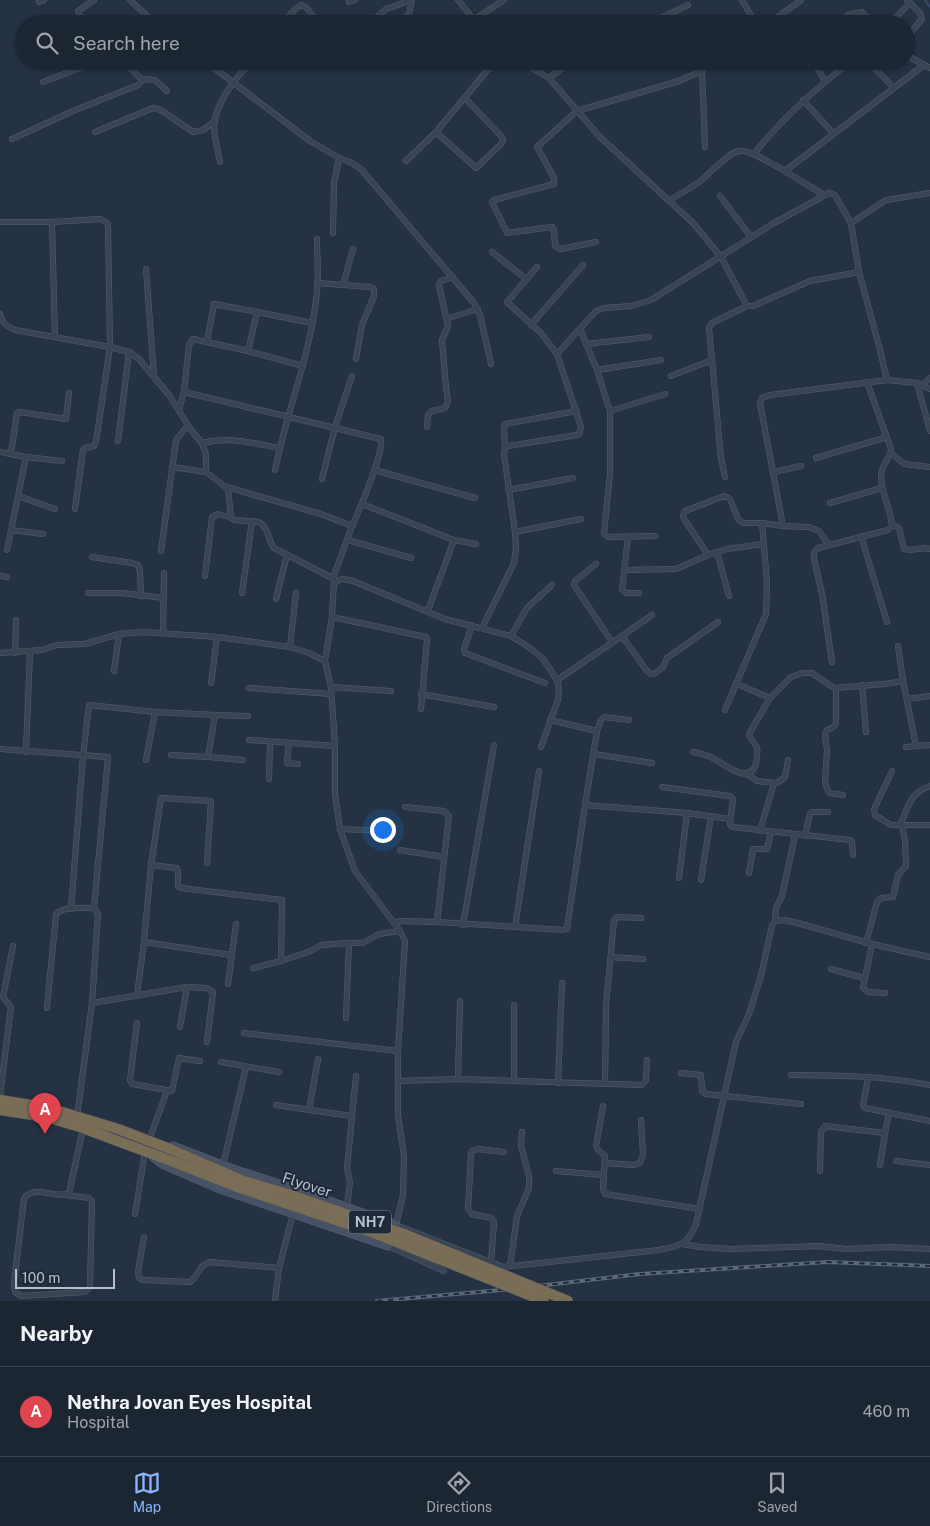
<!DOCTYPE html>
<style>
body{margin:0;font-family:"Public Sans",sans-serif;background:#252e3b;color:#f1f3f6}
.scale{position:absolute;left:15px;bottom:12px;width:100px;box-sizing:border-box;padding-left:5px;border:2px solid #b7bfcd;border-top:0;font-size:14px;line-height:18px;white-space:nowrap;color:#b7bfcd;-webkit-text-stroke:4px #1e2939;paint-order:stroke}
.you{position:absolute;left:382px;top:829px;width:18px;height:18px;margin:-12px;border:4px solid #fff;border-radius:50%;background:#1a73e8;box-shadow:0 0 0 8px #1a73e833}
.badge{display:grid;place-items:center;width:32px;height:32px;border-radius:50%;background:#8ab5ff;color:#fff;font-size:16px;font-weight:700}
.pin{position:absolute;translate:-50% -41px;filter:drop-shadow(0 1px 2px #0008)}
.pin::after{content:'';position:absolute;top:26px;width:18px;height:15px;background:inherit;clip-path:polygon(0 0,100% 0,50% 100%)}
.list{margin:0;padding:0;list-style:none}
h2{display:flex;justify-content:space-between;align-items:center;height:65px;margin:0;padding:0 20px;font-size:21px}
h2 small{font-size:16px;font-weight:400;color:#a0a5ac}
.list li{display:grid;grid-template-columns:32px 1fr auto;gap:15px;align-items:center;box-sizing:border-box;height:90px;padding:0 20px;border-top:1px solid #3a434e}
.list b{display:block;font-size:19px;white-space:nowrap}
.list p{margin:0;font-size:16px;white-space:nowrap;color:#a0a5ac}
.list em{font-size:16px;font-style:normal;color:#a0a5ac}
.icon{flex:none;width:28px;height:28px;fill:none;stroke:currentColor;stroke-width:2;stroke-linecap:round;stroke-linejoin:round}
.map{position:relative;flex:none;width:930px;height:1301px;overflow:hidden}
.search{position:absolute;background:#1c2633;box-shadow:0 1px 4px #0004;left:15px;right:15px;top:15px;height:55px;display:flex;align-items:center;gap:12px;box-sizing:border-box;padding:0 18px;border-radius:28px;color:#a0a5ac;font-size:19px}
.sheet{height:155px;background:#1c2633}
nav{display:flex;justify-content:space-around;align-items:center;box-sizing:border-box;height:70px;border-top:1px solid #3a434e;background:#1c2633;font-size:14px;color:#a0a5ac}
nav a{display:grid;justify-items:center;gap:2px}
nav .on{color:#8ab5ff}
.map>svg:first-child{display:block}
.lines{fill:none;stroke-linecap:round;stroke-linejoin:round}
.stream{stroke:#374c6d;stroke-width:2}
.street-casing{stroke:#555f6e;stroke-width:6}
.secondary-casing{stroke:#555f6e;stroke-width:9}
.highway-casing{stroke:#444f5e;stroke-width:11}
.street{stroke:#394454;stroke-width:5}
.secondary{stroke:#475267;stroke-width:8}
.highway{stroke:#7a6d56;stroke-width:10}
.rail-casing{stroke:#5b687b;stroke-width:4}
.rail{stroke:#1e2939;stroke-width:2;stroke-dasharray:5.5;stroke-linecap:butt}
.highway-bridge-casing{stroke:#444f5e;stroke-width:11;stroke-linecap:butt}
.highway-bridge{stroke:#7a6d56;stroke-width:10}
.labels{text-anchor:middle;stroke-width:4;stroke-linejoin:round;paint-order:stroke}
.shield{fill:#1e2939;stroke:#8992a1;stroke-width:1}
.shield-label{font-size:14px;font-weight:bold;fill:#b7bfcd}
.street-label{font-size:15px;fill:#b7bfcd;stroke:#1e2939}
</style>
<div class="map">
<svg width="930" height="1301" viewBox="0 0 930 1301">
<rect width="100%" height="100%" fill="#253244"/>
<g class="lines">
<!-- stream -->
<polyline class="stream" points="925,0 930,7"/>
<!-- street casing -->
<g class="street-casing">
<g id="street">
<polyline points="130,0 156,24"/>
<polyline points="458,0 477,24"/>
<polyline points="742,0 756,24"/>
<polyline points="39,2 44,0"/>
<polyline points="349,2 355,0"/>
<polyline points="848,15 862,12 873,24"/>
<polyline points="473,20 504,0"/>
<polyline points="370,23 386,9 412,0"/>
<polyline points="87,24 80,16 78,11 94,0"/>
<polyline points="283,24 296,8 301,5 306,7 313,16"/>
<polyline points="397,24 409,14 412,0"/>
<polyline points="648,24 688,5"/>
<polyline points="768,24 801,0"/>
<polyline points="889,24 910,3"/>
<polyline points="906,38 922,19 920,13 907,0"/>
<polyline points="906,55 930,68"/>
<polyline points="205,61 310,141 339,158 352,163 361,169 474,303 480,315 491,364"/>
<polyline points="519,61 549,78 599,136 693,223 721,257 747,306 753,306 810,281 859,272"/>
<polyline points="813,61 825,81"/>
<polyline points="868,61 893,87"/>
<polyline points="702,70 705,147"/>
<polyline points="549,78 572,61"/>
<polyline points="141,79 155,80 167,91"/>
<polyline points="43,82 98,61"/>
<polyline points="803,100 833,133"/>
<polyline points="95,132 153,108 161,110 193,132 203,130 215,121"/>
<polyline points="436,132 476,168 501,144 503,140 502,137 465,98"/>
<polyline points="12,139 73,111 138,85 141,82 141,79 124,61"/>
<path d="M754,154c28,-36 61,-65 97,-93"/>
<polyline points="406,161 436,132 495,61"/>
<path d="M220,162c-2,-11 -6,-24 -6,-36 2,-25 22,-47 37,-65"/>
<polyline points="785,171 924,65"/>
<polyline points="720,196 751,237"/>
<path d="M670,200c11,-7 23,-13 33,-21 8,-7 25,-26 36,-28 14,-3 69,35 85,44"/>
<polyline points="0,222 52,222 101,219 106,222 108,225 110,347 96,442 94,446 85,448 83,450 75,509"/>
<polyline points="52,222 55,337"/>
<polyline points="851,223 886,200 930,193"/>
<polyline points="333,233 334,183 339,158"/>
<polyline points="596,242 561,249 555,246 554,230 552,227 507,233 492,202 494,200 554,184 554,178 537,147 577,111 679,81 697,73 717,61"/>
<polyline points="492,252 526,279"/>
<polyline points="146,269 154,376"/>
<polyline points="317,283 370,287 374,289 374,296 362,325 356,359"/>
<polyline points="343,285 353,249"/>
<path d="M0,314c2,9 6,12 15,16l95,17 19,5 10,7 30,36 22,35 11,13 4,12v17l22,17 3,29 3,2 25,2c11,7 8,17 15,26l60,31 -2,38 -7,44 6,26 4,59v48l5,35 15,42 45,60 5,10 -7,110v64l6,41 -1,39 -7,30 107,42 156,-17c20,-4 29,-5 37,-26l40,-182 13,-28 12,-38 11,-51 3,-4 8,-1 11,2 78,22 58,13"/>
<polyline points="446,319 478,309"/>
<polyline points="531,325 583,265"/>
<polyline points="580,329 597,370 610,411 610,474 604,533 608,537 655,536"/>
<polyline points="207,341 214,304 257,312"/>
<polyline points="586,344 649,337"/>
<polyline points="248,351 257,312 312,323"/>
<polyline points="557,354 596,311 604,308 631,306 651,300 774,223 829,193 835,195 851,223 859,272 879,346 887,380"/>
<polyline points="597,370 661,360"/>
<polyline points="671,376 712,360"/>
<polyline points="917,383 930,431"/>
<polyline points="922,385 930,378"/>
<path d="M184,392l197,47c3,13 -22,72 -29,87"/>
<polyline points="179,410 184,392 189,345 193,339 248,351 303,366"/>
<polyline points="610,411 665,394"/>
<polyline points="427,427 428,415 432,411 445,408 448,402 446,387 442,340 448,326 439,285 441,281 453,277"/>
<polyline points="118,441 129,352"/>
<path d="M202,443c28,-7 50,0 77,5"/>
<polyline points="505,448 504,429 505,424 577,411"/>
<polyline points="0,452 26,457 62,461"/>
<polyline points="11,453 17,413 20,412 66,419 69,393"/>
<polyline points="891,453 904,464 930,467"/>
<polyline points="816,458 887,437"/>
<polyline points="172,467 206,472"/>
<path d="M275,470c12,-60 36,-117 42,-178 2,-18 0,-36 0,-53"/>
<polyline points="374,470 475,498"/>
<polyline points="773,472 801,466"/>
<polyline points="725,477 721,458 709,328 712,323 747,306"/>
<polyline points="322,479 335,427 352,376"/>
<polyline points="227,487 321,514 352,526 333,578"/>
<polyline points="508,490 573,478"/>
<polyline points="18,496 55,509"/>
<polyline points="830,503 882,488"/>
<polyline points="362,504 454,540 476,544"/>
<path d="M892,524l7,4 5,21c9,3 18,-3 26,0"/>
<polyline points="783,526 760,403 762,398 770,395 887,380 917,383 930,389"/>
<polyline points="11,530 43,534"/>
<polyline points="515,532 581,519"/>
<polyline points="861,536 887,622"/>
<polyline points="628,537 622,589 626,593 639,593"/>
<polyline points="348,540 411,558"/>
<polyline points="7,550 26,457"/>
<polyline points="161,551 176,440 188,425"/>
<polyline points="717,552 729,596"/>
<polyline points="708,555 684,519 683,516 685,511 724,496 730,499 738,519 743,523 762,523 783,526 809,527 819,531 829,545"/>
<polyline points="92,557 132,563 138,565 140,571 141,596"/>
<polyline points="596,564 575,581 574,585 612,642"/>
<polyline points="625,570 676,569 708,555 727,549 763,544"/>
<polyline points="0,576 7,577"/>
<polyline points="205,576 212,517 218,514 231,518"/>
<polyline points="335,582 342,579 353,581 445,619 511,636 530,648 543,659 557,680 559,688 558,700 541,747"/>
<polyline points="88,593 122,593 164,598"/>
<polyline points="242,593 252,521"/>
<polyline points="276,599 287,555"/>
<polyline points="428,610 454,540"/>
<polyline points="332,617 426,637 427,640 421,709"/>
<polyline points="472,625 464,649 465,653 545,683"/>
<polyline points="482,628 514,563 516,548 515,532 504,454 505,448 508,446 577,435 579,434 581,427 557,354 541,333 507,302 537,267"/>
<polyline points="163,633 164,573"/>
<polyline points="511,636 527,608 552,585"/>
<polyline points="622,636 652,615"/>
<polyline points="290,647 296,593"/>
<polyline points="0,653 42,650 57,645 85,644 119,634 143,632 217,637 290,647 309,653 325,661"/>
<polyline points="15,653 16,620"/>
<path d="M832,662l-10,-68 -8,-35v-6l4,-5 70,-18 4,-4c-1,-18 -11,-31 -11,-51 1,-12 10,-17 10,-26l-24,-67"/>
<polyline points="114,671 119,634"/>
<polyline points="557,680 622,636 647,671 651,674 654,674 663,667 667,658 718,622"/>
<polyline points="903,681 916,746"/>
<polyline points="211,683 217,637"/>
<polyline points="737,684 770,698 791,677 803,673 812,673 834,688 885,684 903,681 898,646"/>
<polyline points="862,685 866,732"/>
<polyline points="331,687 391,691"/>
<polyline points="249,688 331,694"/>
<polyline points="836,688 836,724 832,728 827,730 825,734 827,750 825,783 829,793 843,795"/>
<polyline points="421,694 494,707"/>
<polyline points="907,699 930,696"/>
<polyline points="725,710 766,614 767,582 762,523"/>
<polyline points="215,715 248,716"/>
<polyline points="550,720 597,731 601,720 604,717 629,720"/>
<polyline points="249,740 335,746"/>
<polyline points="289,743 287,763 298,764"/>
<polyline points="906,747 930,745"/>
<polyline points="0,749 108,757 94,908"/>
<polyline points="26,752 30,651"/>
<path d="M693,752c6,1 13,3 18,5 12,6 39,30 45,6 1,-5 2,-11 1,-16 -2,-4 -7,-8 -8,-13l21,-36"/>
<polyline points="594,754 652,763"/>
<polyline points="171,755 208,757"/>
<polyline points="146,760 155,712"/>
<polyline points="892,771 875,807 874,810 875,815 891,825 930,825"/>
<polyline points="746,773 757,781 777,783 785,777 788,760"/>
<polyline points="269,779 270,742"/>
<polyline points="662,787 730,796 733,799 730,824 732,827 850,840 852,842 853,855"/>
<polyline points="585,805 687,813 730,819"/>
<polyline points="405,807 444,811 449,816 437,922"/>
<path d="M900,825c8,-17 10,-33 30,-39"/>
<polyline points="340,829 383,831"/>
<polyline points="760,831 774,783"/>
<polyline points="805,836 810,814 812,812 828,812"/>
<polyline points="400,850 444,857"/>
<polyline points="151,865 177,868 178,871 178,886 181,888 282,900 281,961 253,968"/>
<polyline points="749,873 753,849 767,849 771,832"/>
<polyline points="679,878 687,813"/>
<polyline points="701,880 711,816"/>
<polyline points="71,909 83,756 89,705 155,712 215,715 208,757 243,760"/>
<polyline points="775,921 776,908 782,896 795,835"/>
<polyline points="394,923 401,921 437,922 564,930 567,929 585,805 597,731"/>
<polyline points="463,925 494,745"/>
<polyline points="515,927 539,771"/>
<polyline points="144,942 231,955"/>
<polyline points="349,943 363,943 379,934 400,931"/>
<polyline points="866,943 877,902 881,898 893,897 898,875 906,866 905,841 902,825"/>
<polyline points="872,944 863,988 868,992 885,993"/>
<polyline points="611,957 643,959"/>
<polyline points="281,961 311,951 321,945 349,943 346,1018"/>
<polyline points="831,969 864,978"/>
<polyline points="228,984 236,924"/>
<polyline points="187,987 207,988 213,992 207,1042"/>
<polyline points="137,995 144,942 151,865 161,798 211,801 207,863"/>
<polyline points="92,1003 187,987 180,1027"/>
<path d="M47,1008l9,-94c8,-8 27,-6 38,-6l4,6 -6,89 -15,114"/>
<polyline points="137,1023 130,1080 132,1084 172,1091 179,1058 200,1061"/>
<polyline points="244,1033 398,1051"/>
<polyline points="221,1062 279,1072"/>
<polyline points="681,1073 701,1075 702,1091 706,1094 801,1104"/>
<path d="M791,1075c46,0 94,1 139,10"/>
<polyline points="868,1078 863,1105 865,1108 930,1121"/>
<polyline points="458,1079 460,1001"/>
<polyline points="514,1080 514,1005"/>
<polyline points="398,1081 458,1079 642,1085 646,1080 647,1060"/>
<polyline points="558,1083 562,983"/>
<polyline points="605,1084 606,1006 614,920 618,917 641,918"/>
<polyline points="0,1096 11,1007 3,997 13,946"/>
<polyline points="276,1105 351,1116"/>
<polyline points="603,1106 596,1146 598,1150 605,1156 603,1189 605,1194 700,1209"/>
<polyline points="309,1110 318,1059"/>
<polyline points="149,1140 167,1091"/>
<polyline points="896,1161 930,1165"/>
<polyline points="605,1163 634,1165 640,1163 643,1155 641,1120"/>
<polyline points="223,1165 246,1067"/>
<polyline points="880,1165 885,1133"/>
<polyline points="556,1171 604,1175"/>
<polyline points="820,1171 821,1132 825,1126 885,1133 889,1113"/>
<path d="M66,1195l23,3 3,3 -2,86 -5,5 -64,4 -6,-4 -1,-10 10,-83c10,-16 32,1 45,-6l14,-64"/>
<polyline points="347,1207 350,1182 347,1168 356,1076"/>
<polyline points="135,1214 145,1152"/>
<path d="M144,1237l-6,35 1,6 4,2 47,2c9,-6 9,-18 20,-20l69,6"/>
<polyline points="683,1244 700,1247 730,1249 819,1246 846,1249 890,1247 930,1249"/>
<polyline points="388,1246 444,1271"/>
<polyline points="491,1262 494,1222 491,1218 472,1214 468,1209 471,1154 472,1151 478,1149 504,1152"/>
<polyline points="510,1266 517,1216 529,1188 529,1176 521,1146 522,1132"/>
<polyline points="275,1301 279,1268 293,1213"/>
</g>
</g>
<!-- secondary casing -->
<g class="secondary-casing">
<polyline id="secondary" points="153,1157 162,1164 220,1189 388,1246 396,1225 310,1194 233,1169 173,1146"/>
</g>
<!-- highway casing -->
<g class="highway-casing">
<g id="highway">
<polyline points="0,1100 49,1108 118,1129 170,1149"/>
<polyline points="0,1110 46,1117 80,1127 166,1159"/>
</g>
</g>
<!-- street -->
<use href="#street" class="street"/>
<!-- secondary -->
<use href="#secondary" class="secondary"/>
<!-- highway -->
<use href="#highway" class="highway"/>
<!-- rail casing -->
<g class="rail-casing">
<polyline id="rail" points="377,1301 512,1289 640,1274 828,1262 930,1266"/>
</g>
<!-- rail -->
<use href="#rail" class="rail"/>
<!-- highway-bridge casing -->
<g class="highway-bridge-casing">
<g id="highway-bridge">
<polyline points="170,1149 244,1181 291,1195 404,1234 568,1301"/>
<polyline points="166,1159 240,1188 374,1233 544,1301"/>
</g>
</g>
<!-- highway-bridge -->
<use href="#highway-bridge" class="highway-bridge"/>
</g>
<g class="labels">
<!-- shield labels -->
<rect class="shield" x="349" y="1210.5" width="42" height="23" rx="4"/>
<g class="shield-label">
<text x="370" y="1227">NH7</text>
</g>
<!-- street labels -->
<g class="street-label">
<text transform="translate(307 1185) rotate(18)" y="5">Flyover</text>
</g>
</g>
</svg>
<div class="scale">100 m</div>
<div class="you"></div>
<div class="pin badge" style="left:45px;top:1134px;background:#e0444e">A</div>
<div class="search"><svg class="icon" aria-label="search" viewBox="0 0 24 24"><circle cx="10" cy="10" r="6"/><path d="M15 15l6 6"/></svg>Search here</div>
</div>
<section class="sheet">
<h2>Nearby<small></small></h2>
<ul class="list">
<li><span class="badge" style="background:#e0444e">A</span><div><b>Nethra Jovan Eyes Hospital</b><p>Hospital</p></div><em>460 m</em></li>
</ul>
</section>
<nav>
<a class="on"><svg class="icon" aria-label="map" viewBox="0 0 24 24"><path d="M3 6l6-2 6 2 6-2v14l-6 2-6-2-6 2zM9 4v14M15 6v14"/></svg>Map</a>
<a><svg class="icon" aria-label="directions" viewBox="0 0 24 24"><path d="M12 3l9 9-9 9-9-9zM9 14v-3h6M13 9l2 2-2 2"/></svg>Directions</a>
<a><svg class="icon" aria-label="saved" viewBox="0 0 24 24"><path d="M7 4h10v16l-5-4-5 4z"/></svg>Saved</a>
</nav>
